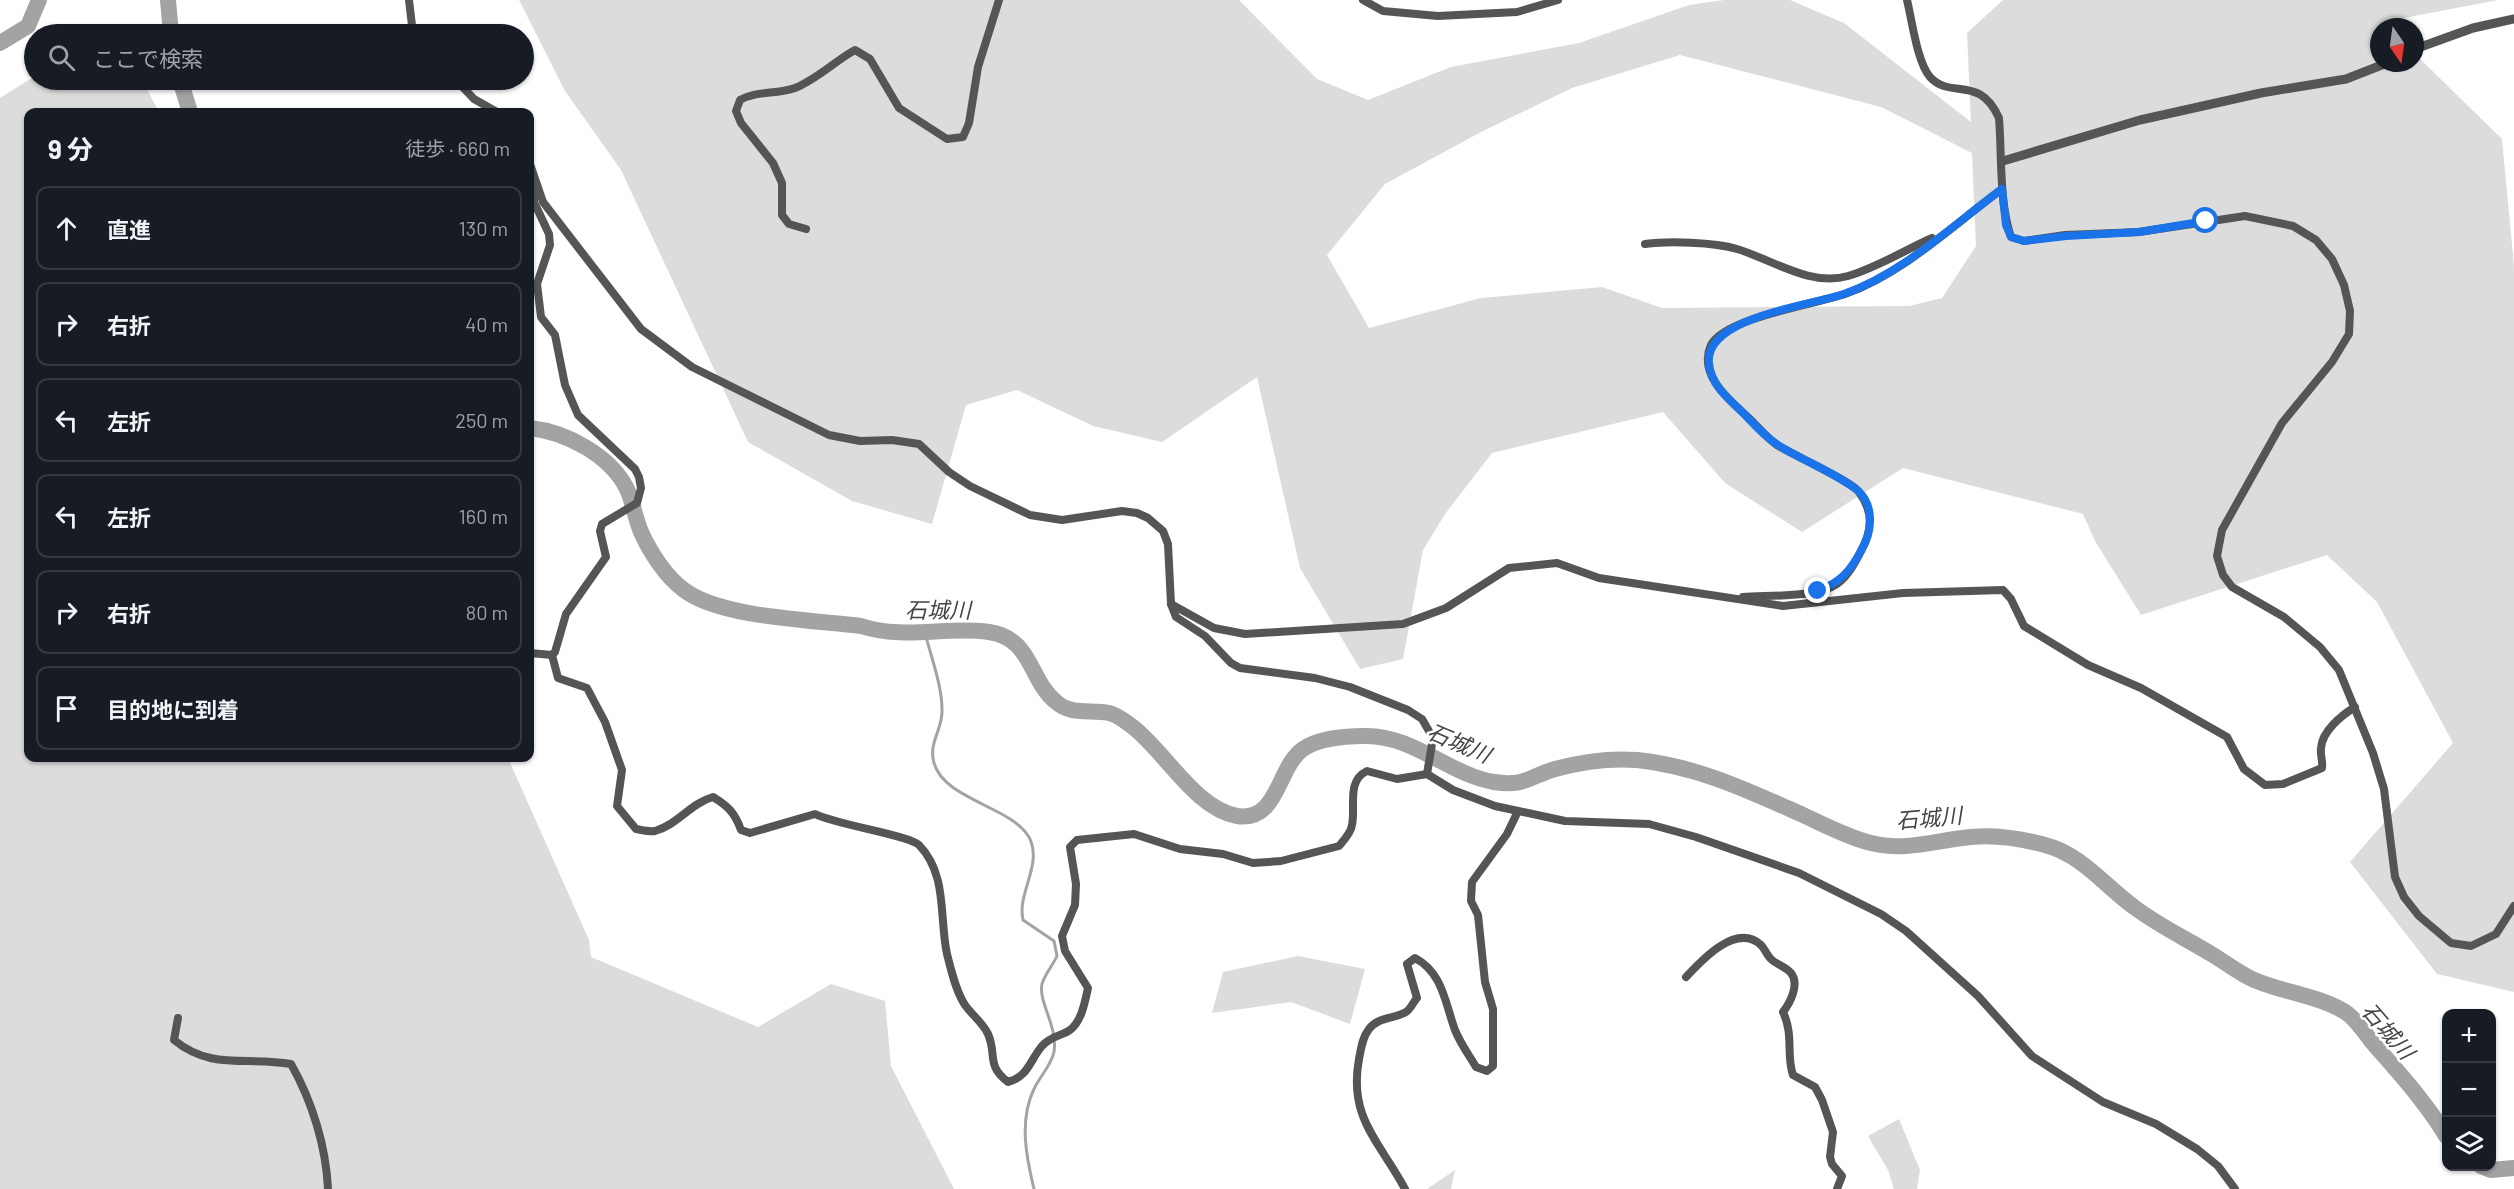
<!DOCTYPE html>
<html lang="ja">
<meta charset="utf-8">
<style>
body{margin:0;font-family:Barlow,"Noto Sans JP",sans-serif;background:#20242c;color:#f1f3f6}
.controls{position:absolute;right:18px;bottom:18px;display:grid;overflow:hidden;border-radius:12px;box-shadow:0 2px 4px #0004}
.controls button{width:54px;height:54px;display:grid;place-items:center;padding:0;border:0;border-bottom:2px solid #363941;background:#171b24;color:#f1f3f6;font:30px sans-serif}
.compass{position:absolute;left:2370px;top:18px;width:54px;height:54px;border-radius:50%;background:#171b24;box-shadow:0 2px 4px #0004;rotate:167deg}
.stop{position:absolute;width:18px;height:18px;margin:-14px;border:4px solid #1a73e8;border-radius:50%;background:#fff}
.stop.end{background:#1a73e8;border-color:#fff;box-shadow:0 2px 6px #0008}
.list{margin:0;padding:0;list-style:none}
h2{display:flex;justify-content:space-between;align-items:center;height:78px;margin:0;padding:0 24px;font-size:26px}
h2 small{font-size:20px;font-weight:400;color:#9ea1a6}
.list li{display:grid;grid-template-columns:39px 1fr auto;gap:18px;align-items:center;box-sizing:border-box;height:84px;margin:0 12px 12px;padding:0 12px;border:2px solid #363941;border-radius:12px}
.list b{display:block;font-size:22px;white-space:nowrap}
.list em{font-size:20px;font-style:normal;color:#9ea1a6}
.icon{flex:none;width:33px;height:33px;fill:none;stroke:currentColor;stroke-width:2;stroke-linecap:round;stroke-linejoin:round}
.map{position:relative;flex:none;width:2514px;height:1189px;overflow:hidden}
.search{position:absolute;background:#171b24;box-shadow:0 2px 4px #0004;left:24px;top:24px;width:510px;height:66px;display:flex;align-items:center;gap:15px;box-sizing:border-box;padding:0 21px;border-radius:33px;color:#9ea1a6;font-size:22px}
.panel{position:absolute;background:#171b24;box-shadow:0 2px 4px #0004;left:24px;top:108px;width:510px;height:654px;border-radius:12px}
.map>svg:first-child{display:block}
.green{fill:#dcdcdc;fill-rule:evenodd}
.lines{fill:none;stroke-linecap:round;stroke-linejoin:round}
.stream{stroke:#a3a3a3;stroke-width:3}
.river{stroke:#a3a3a3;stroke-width:16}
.minor{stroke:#555;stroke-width:8}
.tertiary{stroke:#555;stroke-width:9}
.route{stroke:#1a73e8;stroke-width:8}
.labels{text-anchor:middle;stroke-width:5;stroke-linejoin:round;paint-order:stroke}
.water-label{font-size:22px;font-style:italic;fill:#444;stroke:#fff}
</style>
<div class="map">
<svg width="2514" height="1189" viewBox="0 0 2514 1189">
<rect width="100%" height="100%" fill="#fff"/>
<!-- green -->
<g class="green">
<path d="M519,0h720l78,79 51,21 83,-33 128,-24 110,-38 35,-5h66l54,23 127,99 -4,-89 36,-33h495l-115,22 4,5h-8v36h36v-9l87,85 12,127v726l-77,-18 -87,-112 103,-119 -76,-141 -50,-47 -186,60 -46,-74 -12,-27 -180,-46 -101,64 -77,-49 -62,-71 -171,41 -47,61 -22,36 -20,109 -43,10 -60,-101 -43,-191 -95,65 -69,-16 -76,-36 -51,15 -34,119 -80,-23 -104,-59 -127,-272 -56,-79zM1680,55l201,52 91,46 4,93 -34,52 -33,8 -247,2 -60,-21 -121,11 -112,30 -42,-73 58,-71 96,-52 91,-44z"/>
<polygon points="32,78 142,80 159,112 28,112 28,758 508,758 589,940 591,957 758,1027 831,984 885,1001 891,1066 954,1189 0,1189 0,98"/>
<polygon points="1298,956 1365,969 1350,1024 1291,1002 1212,1013 1223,972"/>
<polygon points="1899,1119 1920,1170 1917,1189 1894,1189 1888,1170 1868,1136"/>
<polygon points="1455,1170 1451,1189 1427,1189"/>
</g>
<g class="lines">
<!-- stream -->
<path class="stream" d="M925,633c6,24 17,52 17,77 1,19 -14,33 -8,53 11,38 79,43 96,76 12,27 -13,54 -7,81l31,21 3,15c-4,9 -12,18 -15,28 -4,18 16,42 12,68 -3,14 -14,24 -20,37 -15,31 -8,67 0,100"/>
<!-- river -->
<g class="river">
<polyline points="168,0 171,34"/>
<polyline points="0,43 28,26 39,0"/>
<polyline points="180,80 190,112"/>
<path d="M530,428c36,4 80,27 97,61 6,13 8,29 14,43 9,20 25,45 43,58 37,28 130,30 177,36 43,14 85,0 128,6 43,6 40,48 67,70 16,14 35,7 53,11 9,2 17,9 24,14 32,25 63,82 104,89 42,6 40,-49 66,-67 16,-11 43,-13 62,-13 48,-1 83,38 129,46 31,5 36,-6 61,-13 26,-7 56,-11 82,-9 60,6 112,31 166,55 22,10 44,22 68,28 32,8 60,-1 91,-5 26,-4 57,0 83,7 36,9 60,41 89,62 25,19 53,32 79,48 13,8 26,18 39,24 28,13 71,17 96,35 9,7 17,19 24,28 26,30 54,60 74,94"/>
<polyline points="2481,1166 2491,1170 2514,1168"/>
</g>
<!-- minor -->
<g class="minor">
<polyline points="409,0 413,34"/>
<polyline points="1363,0 1383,11 1438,16 1517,12 1558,0"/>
<path d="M1907,0c5,20 10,62 23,77 21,23 49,-3 69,41 3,38 0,84 12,119l13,4 41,-6 74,-3 106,-16 48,10 23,14 16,19 12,26 6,26 -1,23 -17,28 -50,61 -60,107 -5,26 6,19 9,12 52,30 36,30 19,23 34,83 11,36 11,88 9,20 15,19 32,27 20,3 25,-12 18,-28"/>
<polyline points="456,80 474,99 497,112"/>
<polyline points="530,164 543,202 641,329 692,367 829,435 860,441 892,440 919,444 949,472 970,486 1030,515 1062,520 1122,511 1137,513 1148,518 1163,531 1168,544 1171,604 1176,617 1205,636 1231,663 1240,668 1315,678 1350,687 1408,710 1422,719 1433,738 1427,774"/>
<path d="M806,229l-17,-5 -7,-9v-32l-9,-20 -32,-40 -5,-12 4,-11c17,-10 36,-5 55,-12 22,-9 40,-27 60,-38l15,9 29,49 48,31 16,-2 6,-14 9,-56 21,-67"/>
<path d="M1645,244c23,-3 69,-2 92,5 34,10 73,38 111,27 28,-8 57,-26 84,-38"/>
<path d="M1743,597c25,-2 74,1 94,-13 11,-8 18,-21 24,-33 11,-20 13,-39 -2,-59 -8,-11 -66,-37 -82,-47 -10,-7 -18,-17 -26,-25 -19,-18 -54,-44 -40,-75 13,-27 105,-41 134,-51 59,-21 108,-69 157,-105"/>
<path d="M1171,604l43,24 31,6 158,-10 43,-16 63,-40 48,-5 42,15 184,28 120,-13 100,-3 8,9 13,27 64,39 53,23 86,49 17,32 21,16 18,-1 39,-16c1,-7 -2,-13 -1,-20 1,-17 21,-33 34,-41"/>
<polyline points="530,653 552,655 555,652 566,614 606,557 600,531 602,524 637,503 641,488 639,477 635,469 578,415 565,385 555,335 541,317 537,284 550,245 549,234 534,202 535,186"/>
<path d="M552,655l6,23 29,10 18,34 17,48 -5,36 19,23c6,1 14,3 19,2 22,-6 36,-28 58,-34 15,9 22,16 28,33l9,3 65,-19c22,11 94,21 104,31 29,30 20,73 28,109 4,16 9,38 18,51 7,10 18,18 23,29 9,20 -2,32 20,48 20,-5 22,-22 34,-36 10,-11 20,-10 28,-16 12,-9 15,-29 18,-42l-23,-37 -3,-15 13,-31 1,-21 -6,-37 7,-7 57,-6 46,15 43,5 30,9 28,-2 58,-15c5,-6 12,-13 13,-21 4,-18 -6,-44 15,-54l30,8 30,-5"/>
<polyline points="1427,774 1453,790 1495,806 1565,821 1649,824 1696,837 1799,873 1881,914 1906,931 1978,996 2032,1056 2103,1102 2156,1124 2197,1149 2218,1166 2235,1189"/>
<path d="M1686,977c15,-16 50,-55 75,-32 4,4 6,11 11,15 6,5 14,7 19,13 9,11 -1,30 -8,39 11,23 3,44 10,63l22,12 7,13 11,32 -3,25 2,7 10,12 -5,13"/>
<path d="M178,1018l-4,22c38,31 73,16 117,24 21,37 35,82 37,125"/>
<path d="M1405,1189c-25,-47 -57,-71 -46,-130 2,-10 3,-21 10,-30 9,-12 25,-10 37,-17 5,-3 7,-10 11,-14l-10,-34 8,-6c28,15 30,45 40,72 5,13 14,25 21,37l11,4 6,-5v-57l-8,-27 -7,-67 -7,-14 1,-19 35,-48 11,-23"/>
</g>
<!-- tertiary -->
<g class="tertiary">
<polyline points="2415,49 2473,28 2514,19"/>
<polyline points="2003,161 2140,120 2261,93 2346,79 2387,63"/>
</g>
</g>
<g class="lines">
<!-- route -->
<path class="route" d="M1818,591c23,-9 33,-21 44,-42 10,-18 13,-44 -5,-59 -18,-15 -57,-31 -79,-45 -15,-9 -27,-25 -40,-37 -13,-12 -27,-25 -29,-44 -6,-47 103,-59 135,-70 58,-20 109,-69 158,-105l4,36 5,12 13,4 42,-5 73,-4 67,-11"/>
</g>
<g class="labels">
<!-- water labels -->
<g class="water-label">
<text x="938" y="618">石城川</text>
<text transform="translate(1459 743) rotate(23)" y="8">石城川</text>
<text transform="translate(1929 818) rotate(-5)" y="8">石城川</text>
<text transform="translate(2388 1031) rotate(49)" y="8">石城川</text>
</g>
</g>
</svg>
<div class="controls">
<button>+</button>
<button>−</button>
<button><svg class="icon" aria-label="layers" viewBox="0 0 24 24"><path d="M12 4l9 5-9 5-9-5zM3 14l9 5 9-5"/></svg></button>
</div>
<svg class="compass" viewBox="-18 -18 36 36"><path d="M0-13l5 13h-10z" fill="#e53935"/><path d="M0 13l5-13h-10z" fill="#9ea1a6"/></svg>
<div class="stop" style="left:2206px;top:221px"></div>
<div class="stop end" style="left:1818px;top:591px"></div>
<div class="search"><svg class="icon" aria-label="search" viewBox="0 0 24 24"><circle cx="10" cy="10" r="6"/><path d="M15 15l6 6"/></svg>ここで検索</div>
<section class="panel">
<h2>9 分<small>徒歩 · 660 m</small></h2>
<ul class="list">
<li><svg class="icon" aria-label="ahead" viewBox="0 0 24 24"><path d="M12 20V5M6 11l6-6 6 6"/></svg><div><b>直進</b></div><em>130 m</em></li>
<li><svg class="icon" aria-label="right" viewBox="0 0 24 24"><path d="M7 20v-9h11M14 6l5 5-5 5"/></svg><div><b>右折</b></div><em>40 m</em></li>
<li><svg class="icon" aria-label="left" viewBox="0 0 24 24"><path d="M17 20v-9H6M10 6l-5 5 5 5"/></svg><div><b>左折</b></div><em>250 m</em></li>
<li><svg class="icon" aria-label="left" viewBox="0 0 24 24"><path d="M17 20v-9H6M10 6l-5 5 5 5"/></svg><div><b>左折</b></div><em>160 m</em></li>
<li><svg class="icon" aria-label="right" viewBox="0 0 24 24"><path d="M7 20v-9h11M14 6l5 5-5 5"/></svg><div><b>右折</b></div><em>80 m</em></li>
<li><svg class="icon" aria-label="arrive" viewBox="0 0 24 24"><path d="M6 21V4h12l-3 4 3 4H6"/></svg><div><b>目的地に到着</b></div></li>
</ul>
</section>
</div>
